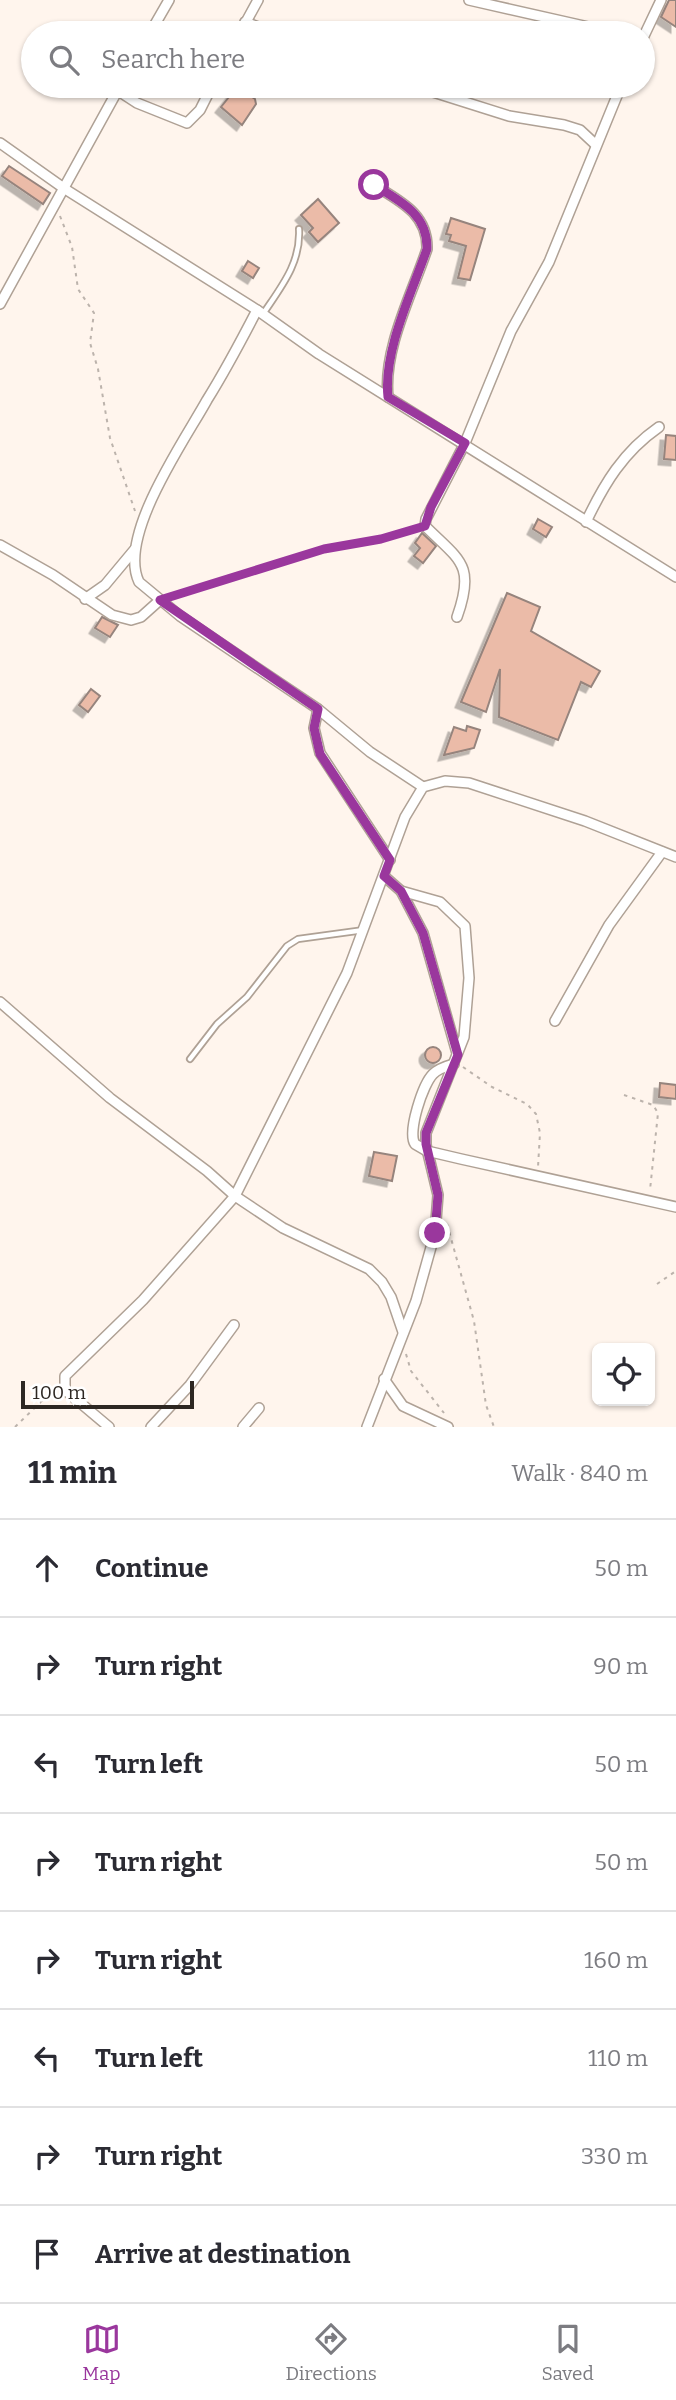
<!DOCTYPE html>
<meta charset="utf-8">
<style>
body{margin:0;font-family:Bitter,serif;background:#f2f2f3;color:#2b2b33}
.controls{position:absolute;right:21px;bottom:21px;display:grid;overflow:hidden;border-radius:10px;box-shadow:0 2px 5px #0004}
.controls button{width:63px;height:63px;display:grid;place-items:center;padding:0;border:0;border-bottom:2px solid #e1e1e2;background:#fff;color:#2b2b33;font:35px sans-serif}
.scale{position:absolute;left:21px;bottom:18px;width:173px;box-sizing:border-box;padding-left:7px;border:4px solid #2d2722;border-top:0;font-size:19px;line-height:24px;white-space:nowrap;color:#2d2722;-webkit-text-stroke:5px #fff;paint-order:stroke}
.stop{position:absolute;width:21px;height:21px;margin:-16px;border:5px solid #9a379d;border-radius:50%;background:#fff}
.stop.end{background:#9a379d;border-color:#fff;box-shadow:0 2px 7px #0008}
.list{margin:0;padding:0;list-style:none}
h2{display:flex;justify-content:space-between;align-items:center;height:91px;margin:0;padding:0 28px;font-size:30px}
h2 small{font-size:23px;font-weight:400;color:#7c7c81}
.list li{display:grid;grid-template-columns:46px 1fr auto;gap:21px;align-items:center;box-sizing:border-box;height:98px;padding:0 28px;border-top:2px solid #e1e1e2}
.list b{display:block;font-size:26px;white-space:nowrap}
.list em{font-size:23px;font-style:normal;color:#7c7c81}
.icon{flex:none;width:38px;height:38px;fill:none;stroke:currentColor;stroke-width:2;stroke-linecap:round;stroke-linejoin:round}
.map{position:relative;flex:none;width:676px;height:1427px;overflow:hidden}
.search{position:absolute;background:#fff;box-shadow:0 2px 5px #0004;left:21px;right:21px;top:21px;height:77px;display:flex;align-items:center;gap:18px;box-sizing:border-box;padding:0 24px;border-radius:38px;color:#7c7c81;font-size:26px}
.sheet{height:875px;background:#fff}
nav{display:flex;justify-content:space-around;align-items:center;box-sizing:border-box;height:98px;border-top:2px solid #e1e1e2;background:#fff;font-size:19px;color:#7c7c81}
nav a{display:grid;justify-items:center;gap:4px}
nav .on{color:#9a379d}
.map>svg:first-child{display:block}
.building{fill:#ebbba8;stroke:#96847d;stroke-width:2;filter:url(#shadow)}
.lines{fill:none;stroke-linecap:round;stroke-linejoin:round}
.lane-casing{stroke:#afa195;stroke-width:8}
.street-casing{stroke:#afa195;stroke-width:12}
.path{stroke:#bcb3ac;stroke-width:2;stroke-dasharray:3.5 5;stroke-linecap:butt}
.lane{stroke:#fff;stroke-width:4.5}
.street{stroke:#fff;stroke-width:9}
.route{stroke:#9a379d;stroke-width:9}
</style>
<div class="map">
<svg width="676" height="1427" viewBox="0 0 676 1427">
<defs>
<filter id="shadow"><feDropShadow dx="-5.5" dy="5.5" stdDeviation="0" flood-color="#0004"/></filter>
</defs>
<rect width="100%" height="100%" fill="#fff5ed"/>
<!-- building -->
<g class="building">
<polygon points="669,0 676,0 676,27 661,17"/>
<polygon points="237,87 255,99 256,104 242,125 221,107"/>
<polygon points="9,166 50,193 43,204 2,176"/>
<polygon points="318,199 339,223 318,242 309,232 313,228 301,215"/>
<polygon points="451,218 485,229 470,280 458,278 466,246 449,241 451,235 446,234"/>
<polygon points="248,261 259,268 253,278 242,271"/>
<polygon points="666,435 676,436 676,460 664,459"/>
<polygon points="538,519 552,527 546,537 533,529"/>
<polygon points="422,533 436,546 423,563 414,556 420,548 415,543"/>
<polygon points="507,593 540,607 531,631 600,671 591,687 581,682 558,740 499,717 500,669 486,712 461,702"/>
<polygon points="102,617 118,625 110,637 95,628"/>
<polygon points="91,689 100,696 88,712 79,705"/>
<polygon points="467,726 480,730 474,748 444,755 454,727 466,731"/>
<circle cx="433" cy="1055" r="8"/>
<polygon points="660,1083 676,1085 676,1099 659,1097"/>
<polygon points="374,1152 397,1156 392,1181 369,1176"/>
</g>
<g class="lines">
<!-- lane casing -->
<g class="lane-casing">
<g id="lane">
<path d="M263,314c18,-27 38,-51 36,-85"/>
<polyline points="190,1059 217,1024 247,997 287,946 298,939 364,930"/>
</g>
</g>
<!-- street casing -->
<g class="street-casing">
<g id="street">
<polyline points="469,0 615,33"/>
<polyline points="245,22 274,33"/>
<polyline points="150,33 169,0"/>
<polyline points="240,33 258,0"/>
<polyline points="643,38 661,0"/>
<polyline points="414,86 509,116 564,125 580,130 595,144"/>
<polyline points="117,90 137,103 187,123 200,110 212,86"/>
<polyline points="0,143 65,189 257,310 319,354 676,577"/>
<path d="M374,185c26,16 54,29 53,64 -15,45 -44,100 -39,148"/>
<polyline points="0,304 120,86"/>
<path d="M257,310c-16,31 -32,61 -50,90 -22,40 -90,136 -68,182l41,34 138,93 52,43 53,35"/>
<path d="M586,522c18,-38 37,-70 73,-95"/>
<polyline points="0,545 53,575 112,615 131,620 141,617 160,600"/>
<polyline points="85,599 105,585 135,549"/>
<path d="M457,617c19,-53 2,-57 -32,-91l1,-7 39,-76 46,-112 38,-69 72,-176"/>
<polyline points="318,709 314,728 320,753 390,860"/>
<polyline points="384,876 401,891 423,933 457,1053"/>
<polyline points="0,1002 110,1098 207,1171 235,1196 283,1228 369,1269 382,1282 391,1297 403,1332"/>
<polyline points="555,1021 609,925 662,852"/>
<path d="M454,1064c-7,2 -15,4 -21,10 -10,10 -26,58 -18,70l12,7 34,8 215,48"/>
<polyline points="384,1379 403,1406 448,1427"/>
<polyline points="109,1427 65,1390 65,1376 143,1300 235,1196 347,973 405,817 423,787 445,781 469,783 585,821 676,857"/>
<polyline points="151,1427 190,1385 234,1325"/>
<polyline points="243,1427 259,1408"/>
<polyline points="367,1427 416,1301 435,1233 438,1195 426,1145 426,1133 464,1037 469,978 465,926 440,902 401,891"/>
</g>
</g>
<!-- path -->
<g class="path">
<polyline points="60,216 72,247 78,289 94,313 90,343 98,369 110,438 135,511"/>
<polyline points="173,596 324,549 381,539 414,529"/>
<polyline points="463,1067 492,1087 527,1104 536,1114 540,1133 538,1167"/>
<polyline points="624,1095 653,1105 658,1113 650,1190"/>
<polyline points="447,1224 474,1321 486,1405 494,1427"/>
<polyline points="657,1284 676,1271"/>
<polyline points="406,1354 411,1371 444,1413"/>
<polyline points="15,1427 54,1389"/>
</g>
<!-- lane -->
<use href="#lane" class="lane"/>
<!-- street -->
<use href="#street" class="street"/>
</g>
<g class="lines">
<!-- route -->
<path class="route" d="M374,185c26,16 54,29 53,64 -15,43 -44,102 -39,148l77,46 -34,64 -6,19 -44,13 -57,10 -164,51 158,109 -4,19 6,26 70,106 -6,16 17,15 22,42 35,122 -32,78v11l12,51 -3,38"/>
</g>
</svg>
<div class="controls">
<button><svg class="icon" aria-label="locate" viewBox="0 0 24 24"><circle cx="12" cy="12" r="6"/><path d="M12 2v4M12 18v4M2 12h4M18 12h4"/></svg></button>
</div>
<div class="scale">100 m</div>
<div class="stop" style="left:374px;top:185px"></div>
<div class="stop end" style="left:435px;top:1233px"></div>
<div class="search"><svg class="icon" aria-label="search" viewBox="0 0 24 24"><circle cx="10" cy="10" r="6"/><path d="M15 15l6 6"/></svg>Search here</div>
</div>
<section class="sheet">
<h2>11 min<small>Walk · 840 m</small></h2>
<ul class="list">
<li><svg class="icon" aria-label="ahead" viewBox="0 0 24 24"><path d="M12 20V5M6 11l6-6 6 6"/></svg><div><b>Continue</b></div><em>50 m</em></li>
<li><svg class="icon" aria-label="right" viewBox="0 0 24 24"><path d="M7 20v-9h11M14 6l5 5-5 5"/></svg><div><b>Turn right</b></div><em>90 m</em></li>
<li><svg class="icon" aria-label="left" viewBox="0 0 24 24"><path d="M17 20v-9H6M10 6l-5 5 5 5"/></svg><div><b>Turn left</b></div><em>50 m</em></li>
<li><svg class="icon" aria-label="right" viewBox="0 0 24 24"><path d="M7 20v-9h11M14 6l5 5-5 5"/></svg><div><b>Turn right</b></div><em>50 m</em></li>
<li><svg class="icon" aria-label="right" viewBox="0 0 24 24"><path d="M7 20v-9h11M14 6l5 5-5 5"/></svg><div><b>Turn right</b></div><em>160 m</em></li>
<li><svg class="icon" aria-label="left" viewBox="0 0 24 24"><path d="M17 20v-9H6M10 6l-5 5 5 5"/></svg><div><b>Turn left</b></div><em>110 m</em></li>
<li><svg class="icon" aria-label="right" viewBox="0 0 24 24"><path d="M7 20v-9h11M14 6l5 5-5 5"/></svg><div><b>Turn right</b></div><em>330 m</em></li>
<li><svg class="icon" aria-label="arrive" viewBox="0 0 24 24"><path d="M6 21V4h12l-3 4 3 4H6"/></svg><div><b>Arrive at destination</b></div></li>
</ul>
</section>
<nav>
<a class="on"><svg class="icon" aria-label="map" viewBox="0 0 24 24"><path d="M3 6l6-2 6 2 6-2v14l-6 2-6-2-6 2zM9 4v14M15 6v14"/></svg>Map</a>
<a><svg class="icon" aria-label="directions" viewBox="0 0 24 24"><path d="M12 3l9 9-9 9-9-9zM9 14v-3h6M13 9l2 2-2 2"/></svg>Directions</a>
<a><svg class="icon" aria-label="saved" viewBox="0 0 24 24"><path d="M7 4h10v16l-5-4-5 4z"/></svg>Saved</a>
</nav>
